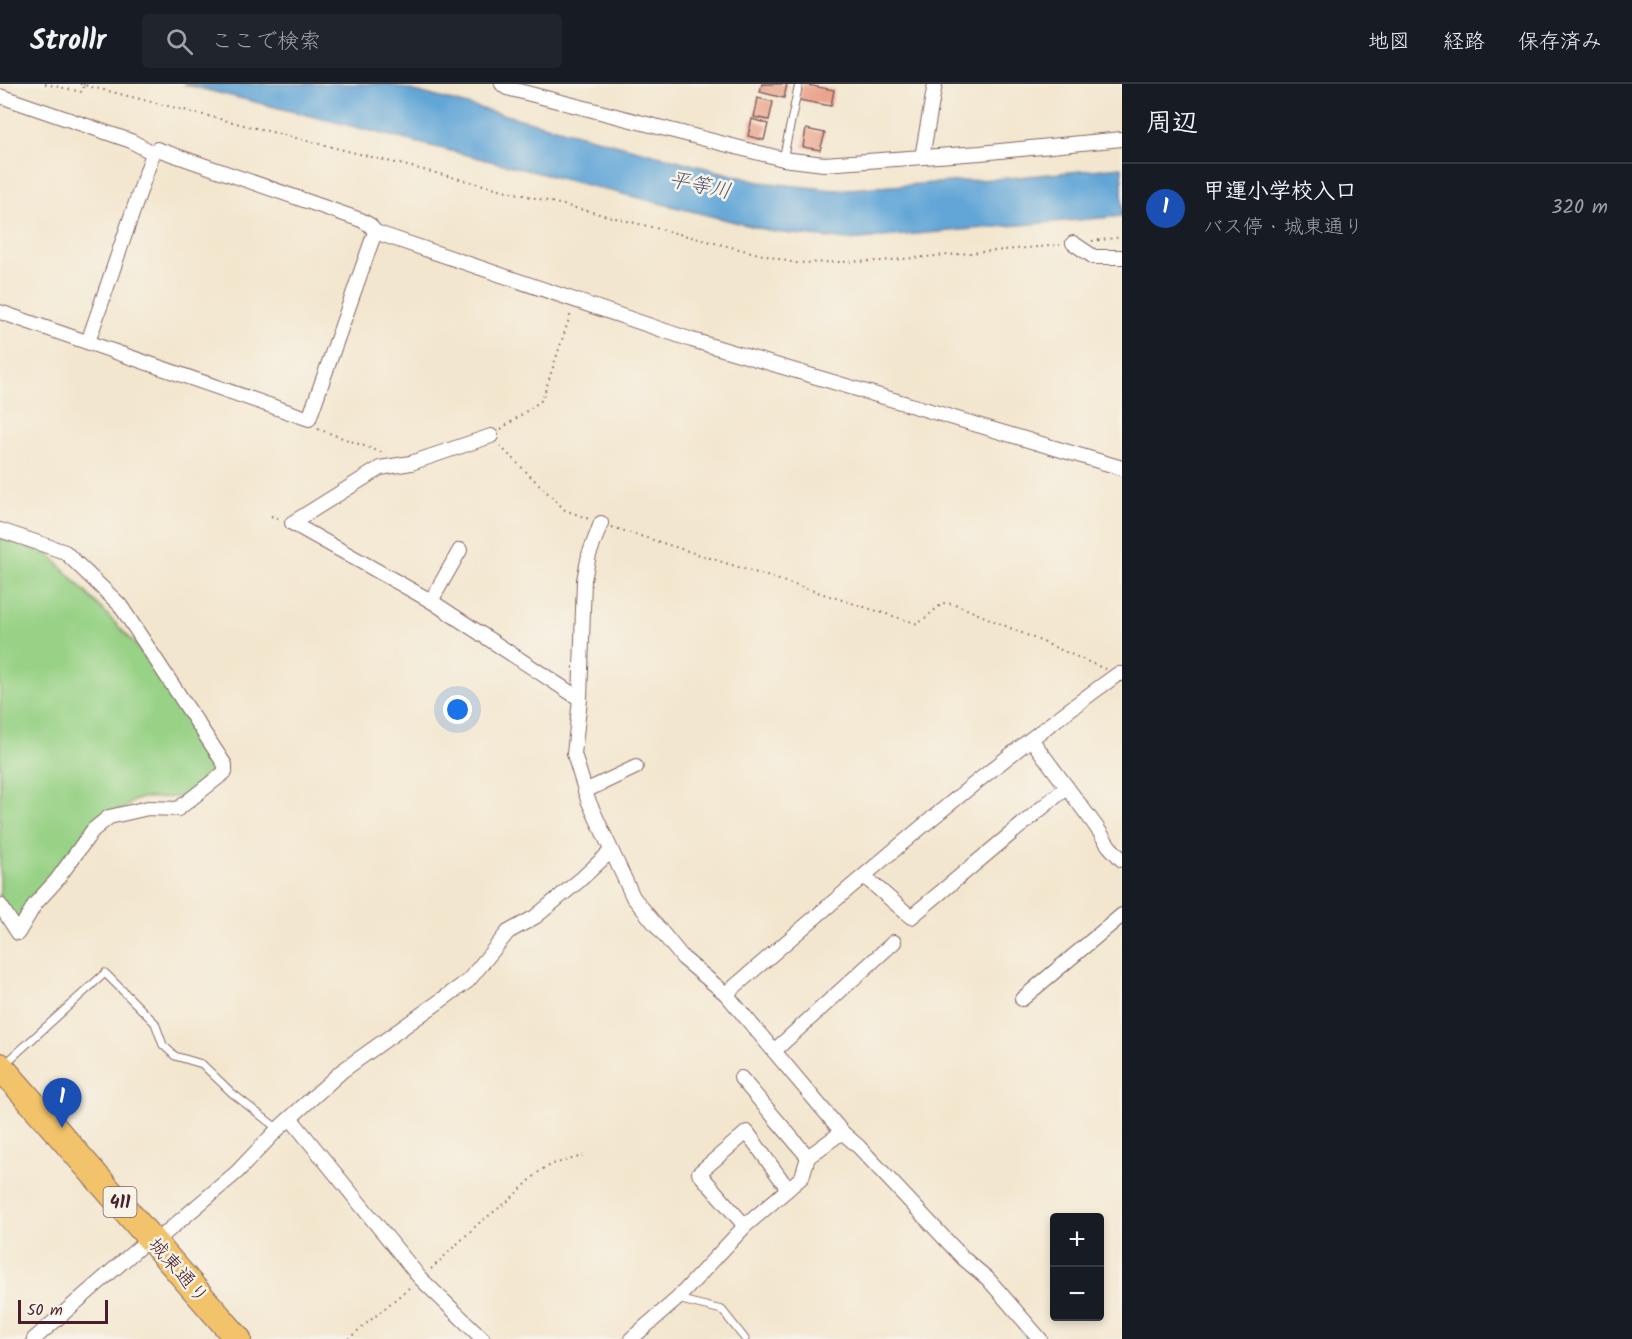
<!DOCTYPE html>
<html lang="ja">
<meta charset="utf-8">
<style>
body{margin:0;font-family:Kalam,"Klee One",sans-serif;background:#20242c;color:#f1f3f6}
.controls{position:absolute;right:18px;bottom:18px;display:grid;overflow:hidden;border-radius:6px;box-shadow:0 3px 9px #0003}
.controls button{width:54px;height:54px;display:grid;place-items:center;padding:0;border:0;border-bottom:2px solid #363941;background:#171b24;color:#f1f3f6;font:30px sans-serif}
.scale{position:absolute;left:18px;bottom:15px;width:90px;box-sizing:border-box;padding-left:6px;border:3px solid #4a1f2b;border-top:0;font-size:16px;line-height:21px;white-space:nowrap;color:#4a1f2b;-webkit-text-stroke:4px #f7f3e8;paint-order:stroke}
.you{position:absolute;left:458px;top:626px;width:21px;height:21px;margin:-15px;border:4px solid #fff;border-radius:50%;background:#1a73e8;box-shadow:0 0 0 9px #1a73e833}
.badge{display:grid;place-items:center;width:39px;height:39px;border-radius:50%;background:#0b8043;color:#fff;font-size:20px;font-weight:700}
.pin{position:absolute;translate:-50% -50px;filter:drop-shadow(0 2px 3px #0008)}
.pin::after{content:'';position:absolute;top:32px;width:21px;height:18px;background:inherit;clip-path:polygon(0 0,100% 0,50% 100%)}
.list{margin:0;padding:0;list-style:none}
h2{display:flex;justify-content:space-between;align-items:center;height:78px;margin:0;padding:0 24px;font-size:26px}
h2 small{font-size:20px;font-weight:400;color:#9ea1a6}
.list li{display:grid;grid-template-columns:39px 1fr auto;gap:18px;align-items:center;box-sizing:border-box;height:90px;padding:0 24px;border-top:2px solid #363941}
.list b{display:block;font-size:22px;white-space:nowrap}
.list p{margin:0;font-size:20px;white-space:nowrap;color:#9ea1a6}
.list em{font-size:20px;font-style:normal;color:#9ea1a6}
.icon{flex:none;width:33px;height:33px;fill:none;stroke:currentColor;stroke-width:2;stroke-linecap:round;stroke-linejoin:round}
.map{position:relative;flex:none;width:1122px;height:1255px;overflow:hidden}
header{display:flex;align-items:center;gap:36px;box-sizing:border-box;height:84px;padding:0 30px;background:#171b24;border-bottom:2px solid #363941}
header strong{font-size:28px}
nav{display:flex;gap:33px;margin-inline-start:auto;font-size:21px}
.search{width:420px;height:54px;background:#20242c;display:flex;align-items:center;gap:15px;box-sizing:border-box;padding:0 21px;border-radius:6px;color:#9ea1a6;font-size:22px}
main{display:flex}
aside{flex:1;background:#171b24}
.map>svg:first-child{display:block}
.grass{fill:#98d286;stroke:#717858;stroke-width:1.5}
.water{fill:#62a6d7;stroke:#566281;stroke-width:1.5}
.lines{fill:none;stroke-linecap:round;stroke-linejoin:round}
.stream{stroke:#62a6d7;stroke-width:4}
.building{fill:#e8957a}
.lane-casing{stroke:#856564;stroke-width:9}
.street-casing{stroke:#856564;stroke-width:16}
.highway-casing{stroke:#856564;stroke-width:28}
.path{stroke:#856564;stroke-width:2;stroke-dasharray:1.5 4.5;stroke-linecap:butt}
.lane{stroke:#fff;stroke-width:7}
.street{stroke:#fff;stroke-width:14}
.highway{stroke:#f2c36a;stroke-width:26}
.path-bridge{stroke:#856564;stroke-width:2;stroke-dasharray:1.5 4.5;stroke-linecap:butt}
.labels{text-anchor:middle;stroke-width:5;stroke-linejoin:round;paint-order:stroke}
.shield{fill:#f7f3e8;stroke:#7e5f64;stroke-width:1.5}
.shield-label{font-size:18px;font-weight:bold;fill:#4a1f2b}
.street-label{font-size:20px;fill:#4a1f2b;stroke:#f7f3e8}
.water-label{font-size:21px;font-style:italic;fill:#545570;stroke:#f7f3e8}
</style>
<header>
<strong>Strollr</strong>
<div class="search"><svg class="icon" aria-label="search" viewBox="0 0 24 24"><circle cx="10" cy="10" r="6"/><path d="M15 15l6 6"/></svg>ここで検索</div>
<nav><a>地図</a><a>経路</a><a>保存済み</a></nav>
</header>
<main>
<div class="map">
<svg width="1122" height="1255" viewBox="0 0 1122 1255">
<rect width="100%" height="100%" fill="#f7f3e8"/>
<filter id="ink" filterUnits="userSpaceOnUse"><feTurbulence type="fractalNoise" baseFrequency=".0167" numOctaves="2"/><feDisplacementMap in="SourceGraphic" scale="12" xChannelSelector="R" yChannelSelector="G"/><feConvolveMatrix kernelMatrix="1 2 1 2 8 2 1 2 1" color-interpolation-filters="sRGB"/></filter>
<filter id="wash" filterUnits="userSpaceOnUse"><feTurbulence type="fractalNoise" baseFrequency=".008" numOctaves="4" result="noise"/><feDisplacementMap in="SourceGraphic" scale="24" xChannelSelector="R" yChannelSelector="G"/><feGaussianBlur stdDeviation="1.35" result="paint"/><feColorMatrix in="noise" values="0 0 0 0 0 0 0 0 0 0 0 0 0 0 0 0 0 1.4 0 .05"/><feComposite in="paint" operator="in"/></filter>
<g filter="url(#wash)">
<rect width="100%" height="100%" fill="#f3e6ce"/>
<!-- grass -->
<polygon class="grass" points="0,454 48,469 136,561 166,600 222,681 183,713 142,714 133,717 121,727 105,729 19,838 0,816"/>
<!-- water -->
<polygon class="water" points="183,0 388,0 759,98 834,106 1008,94 1122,83 1122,132 848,156 775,148"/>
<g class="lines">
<!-- stream -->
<polyline class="stream" points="1020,1241 1029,1255"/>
</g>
<g id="blocks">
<!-- building -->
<g class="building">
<polygon points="762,0 787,0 784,14 760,8"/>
<polygon points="802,0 834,6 831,22 799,16"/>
<polygon points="758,14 773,18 769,36 754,33"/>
<polygon points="752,35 768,40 764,56 748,52"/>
<polygon points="806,45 825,49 820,66 803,63"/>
</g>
</g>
</g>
<g filter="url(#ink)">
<use href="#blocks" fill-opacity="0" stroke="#856564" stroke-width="1.5"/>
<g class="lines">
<!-- lane casing -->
<g class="lane-casing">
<g id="lane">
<polyline points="783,75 799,0"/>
<polyline points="5,980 105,889 155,939 163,961 175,972 202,980 232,1009 278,1045"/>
<polyline points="677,1215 722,1226 745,1255"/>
</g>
</g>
<!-- street casing -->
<g class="street-casing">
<g id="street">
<polyline points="502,0 507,4 783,75 824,80 980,69 1122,55"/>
<polyline points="0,12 131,57 153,69"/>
<polyline points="922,73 935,0"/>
<polyline points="375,148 692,256 1122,384"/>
<polyline points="1073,159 1094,173 1122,173"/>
<polyline points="0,228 309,335 375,148 370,141 361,136 157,65 153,69 88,258"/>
<polyline points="491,352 411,379 380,384 292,439 431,517 580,615"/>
<polyline points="601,439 589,471 584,496 580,615 574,670 588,716 633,813 683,874 726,910 842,1048 859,1063 963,1174 988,1195 1040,1255"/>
<polyline points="0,446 65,468 120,521 225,681 225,688 178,725 148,724 109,733 93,746 56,797 35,820 18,849 0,821"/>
<polyline points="431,517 460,466"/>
<polyline points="1031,655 1095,741 1109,762 1122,776"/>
<polyline points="585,707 636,683"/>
<polyline points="865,793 911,833 1067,703"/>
<path d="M726,910c128,-110 255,-222 392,-320h4"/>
<polyline points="1022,915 1122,831"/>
<polyline points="774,967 894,858"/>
<polyline points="741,994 808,1073"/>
<polyline points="291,1035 420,1194 483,1255"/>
<polyline points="745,1142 699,1089 747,1048 788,1105"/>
<polyline points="34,1255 151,1153 162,1152 237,1088 278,1045 342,987 468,897 508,848 535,833 580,796 611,767"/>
<polyline points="631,1255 677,1215 745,1142 802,1093 808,1073 842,1048"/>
</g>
</g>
<!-- highway casing -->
<g class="highway-casing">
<polyline id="highway" points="0,982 238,1255"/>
</g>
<!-- path -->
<g class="path">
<polyline points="45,0 82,8 84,1"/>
<polyline points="80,0 795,179 880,177 1060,161"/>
<polyline points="1092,157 1122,153"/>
<polyline points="318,345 386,370"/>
<polyline points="501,345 542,316 571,229"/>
<polyline points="500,362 565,426 589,435"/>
<polyline points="271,432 280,435"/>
<polyline points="612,443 918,540 943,519 955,520 1105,585"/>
<polyline points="431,1185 478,1140 508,1117 541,1086 553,1080 583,1072"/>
<polyline points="348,1255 410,1203"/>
</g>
<!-- lane -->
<use href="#lane" class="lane"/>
<!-- street -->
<use href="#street" class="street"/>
<!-- highway -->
<use href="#highway" class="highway"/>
<!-- path-bridge -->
<polyline class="path-bridge" points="84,1 84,0"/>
</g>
</g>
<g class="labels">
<!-- shield labels -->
<rect class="shield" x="103.5" y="1103" width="33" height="30" rx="4.5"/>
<g class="shield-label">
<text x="120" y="1124">411</text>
</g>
<!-- street labels -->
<g class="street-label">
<text transform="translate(179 1186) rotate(49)" y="7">城東通り</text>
</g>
<!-- water labels -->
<g class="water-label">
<text transform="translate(700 101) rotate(12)" y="7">平等川</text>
</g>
</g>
</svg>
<div class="controls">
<button>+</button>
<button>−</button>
</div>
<div class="scale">50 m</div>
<div class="you"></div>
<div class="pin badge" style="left:62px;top:1044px;background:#1a4fb4">1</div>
</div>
<aside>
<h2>周辺<small></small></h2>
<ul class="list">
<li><span class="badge" style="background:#1a4fb4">1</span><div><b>甲運小学校入口</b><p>バス停 · 城東通り</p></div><em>320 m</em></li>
</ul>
</aside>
</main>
